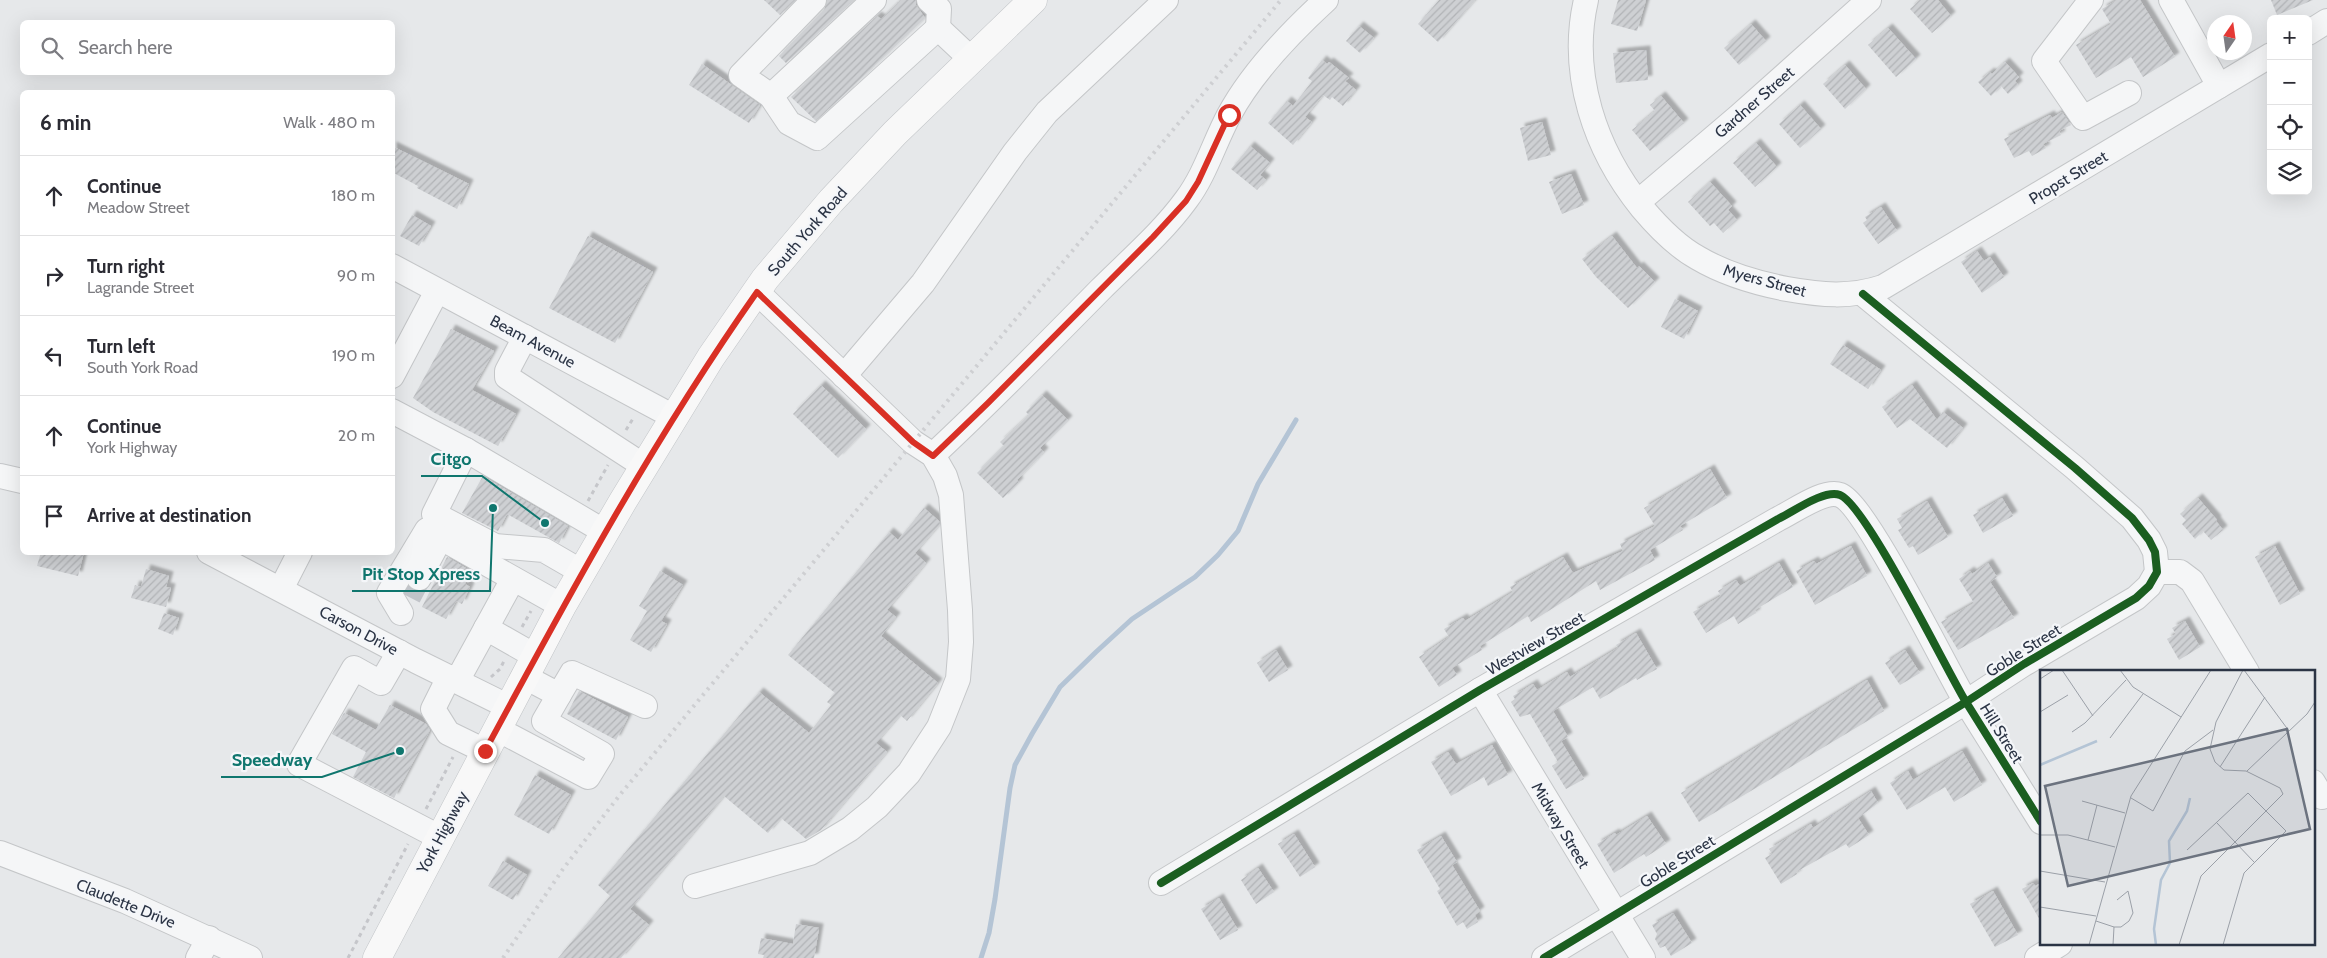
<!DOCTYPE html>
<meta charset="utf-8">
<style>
body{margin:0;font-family:Cabin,sans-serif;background:#f2f2f3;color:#2b2b33}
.controls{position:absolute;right:15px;top:15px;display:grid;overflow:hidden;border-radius:8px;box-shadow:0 5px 20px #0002}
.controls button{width:45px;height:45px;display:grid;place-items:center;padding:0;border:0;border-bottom:1px solid #e1e1e2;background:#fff;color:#2b2b33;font:25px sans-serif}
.compass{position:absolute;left:2207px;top:15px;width:45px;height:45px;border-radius:50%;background:#fff;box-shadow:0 5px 20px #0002;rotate:13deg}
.stop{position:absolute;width:15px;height:15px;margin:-11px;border:4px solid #d93025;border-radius:50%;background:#fff}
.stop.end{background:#d93025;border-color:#fff;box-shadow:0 1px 5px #0008}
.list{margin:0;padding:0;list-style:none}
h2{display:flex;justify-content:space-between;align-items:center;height:65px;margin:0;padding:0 20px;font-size:21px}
h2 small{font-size:16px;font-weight:400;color:#7c7c81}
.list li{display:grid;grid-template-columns:32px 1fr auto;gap:15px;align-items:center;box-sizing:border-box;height:80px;padding:0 20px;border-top:1px solid #e1e1e2}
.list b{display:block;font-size:19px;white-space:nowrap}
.list p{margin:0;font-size:16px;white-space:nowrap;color:#7c7c81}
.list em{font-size:16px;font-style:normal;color:#7c7c81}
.icon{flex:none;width:28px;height:28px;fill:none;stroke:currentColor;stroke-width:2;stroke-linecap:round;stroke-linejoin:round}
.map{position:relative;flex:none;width:2327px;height:958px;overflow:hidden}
.search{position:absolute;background:#fff;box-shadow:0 5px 20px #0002;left:20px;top:20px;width:375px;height:55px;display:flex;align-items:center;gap:12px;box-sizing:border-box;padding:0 18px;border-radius:8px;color:#7c7c81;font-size:19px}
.panel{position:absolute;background:#fff;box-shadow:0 5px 20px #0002;left:20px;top:90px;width:375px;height:465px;border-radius:8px}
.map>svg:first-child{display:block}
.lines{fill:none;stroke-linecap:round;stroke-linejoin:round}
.stream{stroke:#b4c4d5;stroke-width:5}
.building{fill:url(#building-hatch);filter:url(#shadow)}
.minor-tunnel{stroke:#c1c4c9;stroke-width:24;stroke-dasharray:24 12;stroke-linecap:butt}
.minor-casing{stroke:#c4c6c8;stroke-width:26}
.major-casing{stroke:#c2c5c8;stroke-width:29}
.path{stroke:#c5c6ca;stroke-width:3;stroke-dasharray:4 4;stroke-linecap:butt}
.minor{stroke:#f5f6f7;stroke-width:24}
.major{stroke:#f8f8f8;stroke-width:28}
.rail{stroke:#cecfd2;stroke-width:4;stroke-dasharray:2.5 5;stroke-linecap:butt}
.cycleway-casing{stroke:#f4f6f9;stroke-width:11}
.cycleway{stroke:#1b5e20;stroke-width:8}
.route{stroke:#d93025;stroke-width:6}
.labels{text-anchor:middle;stroke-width:4.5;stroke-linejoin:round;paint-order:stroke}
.street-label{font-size:16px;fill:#2b3445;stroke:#f4f6f9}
.inset-river{fill:none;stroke:#b4c4d5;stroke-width:2.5}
.inset-road{fill:none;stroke:#9ba0a8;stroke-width:1}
.view{fill:#6c737f;fill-opacity:0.15;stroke:#6c737f;stroke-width:2.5}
.inset-edge{fill:none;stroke:#2b3445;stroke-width:2.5}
.leader{fill:none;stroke:#0f766e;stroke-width:2}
.callout-dot{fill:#0f766e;stroke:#f4f6f9;stroke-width:2}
.callout-label{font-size:18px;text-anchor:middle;font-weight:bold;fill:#0f766e;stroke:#f4f6f9;stroke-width:4.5;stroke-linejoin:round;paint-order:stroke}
</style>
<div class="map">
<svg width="2327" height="958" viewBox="0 0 2327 958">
<defs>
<pattern id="building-hatch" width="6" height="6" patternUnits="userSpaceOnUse" patternTransform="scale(1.25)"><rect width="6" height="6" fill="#ced0d3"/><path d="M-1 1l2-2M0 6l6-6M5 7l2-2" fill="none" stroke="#b1b3b6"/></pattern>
<filter id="shadow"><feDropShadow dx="4.5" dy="-4.5" stdDeviation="1" flood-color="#0004"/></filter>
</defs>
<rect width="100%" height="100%" fill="#e6e8ea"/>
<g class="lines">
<!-- stream -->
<polyline class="stream" points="981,958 989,933 995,899 1010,788 1015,765 1032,734 1060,687 1096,652 1132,619 1195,577 1218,555 1238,531 1258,484 1296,420"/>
</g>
<!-- building -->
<g class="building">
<polygon points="764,0 795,0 780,15"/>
<polygon points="827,0 854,0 786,63 779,56 824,10"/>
<polygon points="901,0 916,0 916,5 925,18 816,121 791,97 877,16 881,19"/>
<polygon points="1439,0 1475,0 1438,42 1418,24"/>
<polygon points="1618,0 1646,0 1637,31 1611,24"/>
<polygon points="1920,0 1938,0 1951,16 1932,33 1910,9"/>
<polygon points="2117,0 2140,0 2175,57 2143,77 2131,57 2096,78 2076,45 2111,24 2102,9"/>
<polygon points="2271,0 2313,0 2277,15"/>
<polygon points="1751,24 1766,41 1739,65 1724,48"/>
<polygon points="1359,26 1374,38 1360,53 1346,41"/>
<polygon points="1888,28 1916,59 1896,77 1868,45"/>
<polygon points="1646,50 1648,80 1616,83 1613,53"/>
<polygon points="1322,60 1327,64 1329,62 1349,78 1345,81 1356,90 1343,106 1332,97 1330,100 1323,95 1305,117 1312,122 1293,145 1268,123 1287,101 1293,106 1310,84 1312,81 1308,78"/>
<polygon points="2005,62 2019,77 2015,81 2018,85 2008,94 2001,86 1991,96 1978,82 1990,72 1992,74"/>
<polygon points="702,64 760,105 749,123 689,85"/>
<polygon points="1845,65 1866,89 1845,109 1823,84"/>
<polygon points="1661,96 1684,123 1650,151 1632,130 1655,111 1650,105"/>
<polygon points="1800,105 1821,129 1800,148 1779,124"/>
<polygon points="2062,112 2071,125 2059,131 2061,135 2043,144 2046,148 2032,156 2029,151 2014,158 2004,139 2050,115 2052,118"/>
<polygon points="1542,122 1551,155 1528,161 1520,128"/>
<polygon points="1756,143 1777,167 1755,187 1733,163"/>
<polygon points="392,146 469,184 457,209 417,188 418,186 392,172"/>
<polygon points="1250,146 1270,163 1260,175 1266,180 1257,190 1231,169"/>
<polygon points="1571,174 1584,205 1562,214 1549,182"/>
<polygon points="1710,182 1732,206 1728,210 1737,220 1723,233 1714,223 1710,226 1688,202"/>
<polygon points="1881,207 1897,231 1878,244 1863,223 1867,220 1865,217"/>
<polygon points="412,215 431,226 419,246 400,236"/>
<polygon points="588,236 653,272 615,343 549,308"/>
<polygon points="1612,236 1637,268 1639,266 1655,282 1628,308 1596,277 1582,259"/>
<polygon points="1977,251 1984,261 1990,257 2004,277 1982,293 1961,262"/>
<polygon points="1675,299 1698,311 1684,339 1661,327"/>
<polygon points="451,329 494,351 472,390 516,414 498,446 433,412 413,398"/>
<polygon points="1843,345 1881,370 1868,389 1830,364"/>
<polygon points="821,385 866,429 838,458 793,414"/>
<polygon points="1912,385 1937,420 1943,412 1963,428 1947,448 1910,419 1897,428 1882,407"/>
<polygon points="1042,395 1068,420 1040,448 1044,452 1017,480 1019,482 1003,498 977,473 1004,446 1000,442 1029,415 1026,412"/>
<polygon points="1710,469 1727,498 1680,526 1683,530 1650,550 1655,560 1600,590 1596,581 1531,622 1528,616 1480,646 1482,650 1452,668 1457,675 1439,687 1419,657 1449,637 1444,629 1463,618 1465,621 1513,592 1510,587 1563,557 1573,573 1623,551 1620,544 1655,526 1644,508"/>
<polygon points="483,476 568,526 559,543 507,514 498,531 462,513"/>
<polygon points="2002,498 2013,516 1983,533 1973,515"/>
<polygon points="2198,498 2217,520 2216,521 2223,530 2211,540 2203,531 2195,539 2182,524 2186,520 2180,514"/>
<polygon points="1927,501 1948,537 1918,555 1913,546 1909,548 1898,530 1902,528 1897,519"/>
<polygon points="924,508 939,521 940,524 915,553 926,563 887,610 896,617 881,636 938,683 907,721 900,715 876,743 887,752 821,830 806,839 781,818 768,833 724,796 630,909 649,925 621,958 558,958 610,896 598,885 759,692 809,733 831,705 827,702 835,693 788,655 889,532 898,540"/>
<polygon points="1851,546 1867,576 1815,605 1796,571 1814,561 1816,564"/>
<polygon points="2275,546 2300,594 2280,605 2255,557"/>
<polygon points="41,552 84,552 78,576 37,566"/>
<polygon points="447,557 471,571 465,584 470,587 462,604 456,601 446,619 422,607"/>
<polygon points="1779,563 1793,587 1755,610 1756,613 1738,624 1734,616 1706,633 1693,612 1721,596 1718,591 1736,580 1740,586"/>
<polygon points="1988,563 1997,577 1990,582 2014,618 1958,650 1941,622 1974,603 1959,579 1970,571 1972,574"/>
<polygon points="146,569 169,576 166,587 171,588 166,607 131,598 135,585 141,587"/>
<polygon points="660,571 683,585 661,621 667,624 651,652 630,640 647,611 639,606"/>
<polygon points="164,613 179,618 173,635 158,629"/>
<polygon points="2185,621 2200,647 2179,660 2167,639 2176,634 2172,628"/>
<polygon points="1636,633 1657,669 1637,680 1636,678 1600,699 1593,687 1553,711 1568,737 1561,741 1584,779 1566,789 1552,766 1558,762 1530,714 1520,717 1511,702 1515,699 1513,696 1533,684 1537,690 1567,672 1570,677 1618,648 1616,645"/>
<polygon points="1276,650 1288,670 1269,682 1257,663"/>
<polygon points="1905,650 1920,673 1900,685 1885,663"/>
<polygon points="1867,680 1884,711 1699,822 1681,793"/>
<polygon points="579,691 628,717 616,740 567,714"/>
<polygon points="390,705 426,724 430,730 394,798 353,777 366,752 332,734 344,713 376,730"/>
<polygon points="1492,745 1508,775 1488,786 1484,777 1451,796 1431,762 1448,752 1456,764"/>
<polygon points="1962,751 1982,785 1954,802 1945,787 1907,810 1890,783 1908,771 1913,780"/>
<polygon points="535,775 571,795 549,834 514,815"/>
<polygon points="1871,791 1878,803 1858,818 1869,835 1849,848 1846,844 1796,872 1797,874 1781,884 1765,858 1772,854 1769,849 1811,824 1813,828"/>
<polygon points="1647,816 1666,844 1646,857 1644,854 1614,873 1597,844 1615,833 1616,835"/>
<polygon points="1294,834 1315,867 1300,877 1278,844"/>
<polygon points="1441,836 1457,862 1452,865 1480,911 1475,915 1478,922 1467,929 1463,922 1457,926 1437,891 1440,889 1417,850"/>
<polygon points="503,861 527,875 513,900 488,886"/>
<polygon points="1258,868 1274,892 1256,904 1241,880"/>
<polygon points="2033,883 2035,886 2041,883 2041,922 2022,889"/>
<polygon points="1993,891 2018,935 1995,947 1970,904"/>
<polygon points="1219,898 1238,930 1220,940 1201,909"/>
<polygon points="1673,913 1692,943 1671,956 1665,946 1660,948 1655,939 1657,934 1652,925"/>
<polygon points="796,924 819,928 814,958 763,958 764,955 758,954 761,938 793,944"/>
</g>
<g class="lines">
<!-- minor-tunnel -->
<polyline class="minor-tunnel" points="409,597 419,578"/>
<!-- minor casing -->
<g class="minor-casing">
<g id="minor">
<polyline points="814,0 741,75 771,96 789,123 817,138 938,28 971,59"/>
<polyline points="929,0 939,9 938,28"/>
<path d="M1586,0c-17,74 9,150 56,208 16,19 34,38 56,50 27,16 58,25 89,31 34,6 63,9 96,-2l388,-232"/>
<polyline points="2091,0 2044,61 2083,118 2129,93"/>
<polyline points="2171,0 2219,86"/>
<polyline points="2308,33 2327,21"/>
<polyline points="771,96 874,0"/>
<polyline points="1638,202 1738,117 1869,0"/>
<polyline points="392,266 674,417"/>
<polyline points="525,337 507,371 507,377 644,466"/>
<polyline points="392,376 437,291"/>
<polyline points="844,376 923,283 1015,152 1047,112 1166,0"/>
<polyline points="392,411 466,450"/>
<path d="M933,455c57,-53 112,-109 167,-165 29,-29 62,-57 86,-90 19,-25 28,-57 43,-85 23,-43 61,-82 97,-115"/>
<polyline points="0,476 22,481"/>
<polyline points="209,552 416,661 509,707"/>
<polyline points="582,572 544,550 495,546 434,514 466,450 605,532"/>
<polyline points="2157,572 2180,572 2192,581 2247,672"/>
<polyline points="419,578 441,537"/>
<polyline points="281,589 300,552"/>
<polyline points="401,613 389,593 427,530 562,606"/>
<polyline points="486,628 535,656"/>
<polyline points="399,652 381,683 354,668 299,764 439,837"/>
<polyline points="449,677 433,709 448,733 485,751"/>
<polyline points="525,677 559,695 572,673 645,706"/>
<polyline points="457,681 513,579"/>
<polyline points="1480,690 1643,958"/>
<polyline points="497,729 588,777 602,754 544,721 559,695"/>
<polyline points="2313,782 2322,797"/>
<polyline points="0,853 125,901 250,958"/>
<path d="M1161,883l319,-193 298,-171c15,-7 46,-30 62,-24 26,10 106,174 126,207 25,40 50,80 75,120"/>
<polyline points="695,886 810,853 850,829 877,807 909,773 939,727 958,679 961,642 960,610 951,495 945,476 933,455 913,442 757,292"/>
<polyline points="198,958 209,938"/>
<polyline points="1544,958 1966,702 2024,664 2136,598 2149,586 2157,572 2155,552 2149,540 2132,518 2075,468 1863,294"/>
<polyline points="2037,958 2060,944"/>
</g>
</g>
<!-- major casing -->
<g class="major-casing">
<polyline id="major" points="377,958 562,606 623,501 711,357 765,279 831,201 895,133 1033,0"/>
</g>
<!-- path -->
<g class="path">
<polyline points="626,430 634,417"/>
<polyline points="588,501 608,465"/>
<polyline points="522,627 531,611"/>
<polyline points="491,677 500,669 504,661"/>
<polyline points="426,809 453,757"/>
<polyline points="348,958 408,844"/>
</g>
<!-- minor -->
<use href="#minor" class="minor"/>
<!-- major -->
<use href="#major" class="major"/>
<!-- rail -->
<polyline class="rail" points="503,958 563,869 619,796 1281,0"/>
<!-- cycleway casing -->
<g class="cycleway-casing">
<g id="cycleway">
<path d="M1161,883l319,-193 298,-171c15,-7 46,-30 62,-24 26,10 106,174 126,207 25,40 50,80 75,120"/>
<polyline points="1544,958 1966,702 2024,664 2136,598 2149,586 2157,572 2155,552 2149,540 2132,518 2075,468 1863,294"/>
</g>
</g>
<!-- cycleway -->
<use href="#cycleway" class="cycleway"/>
</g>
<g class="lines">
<!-- route -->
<path class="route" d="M485,751c85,-158 168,-311 272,-459l156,150 20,14 55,-53 165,-166 33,-36 12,-19 31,-67"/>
</g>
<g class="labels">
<!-- street labels -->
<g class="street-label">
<text transform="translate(1754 102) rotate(-41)" y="6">Gardner Street</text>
<text transform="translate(2068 177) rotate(-31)" y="6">Propst Street</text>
<text transform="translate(807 231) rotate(-49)" y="6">South York Road</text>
<text transform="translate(1765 280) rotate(15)" y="6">Myers Street</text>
<text transform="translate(533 341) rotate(28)" y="6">Beam Avenue</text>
<text transform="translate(359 630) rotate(28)" y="6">Carson Drive</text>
<text transform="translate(1535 643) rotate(-30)" y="6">Westview Street</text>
<text transform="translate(2023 650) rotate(-32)" y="6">Goble Street</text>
<text transform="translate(2002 733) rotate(58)" y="6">Hill Street</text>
<text transform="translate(1561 825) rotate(59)" y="6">Midway Street</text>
<text transform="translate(442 832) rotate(-62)" y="6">York Highway</text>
<text transform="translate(1677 861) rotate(-32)" y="6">Goble Street</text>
<text transform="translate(126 903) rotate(22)" y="6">Claudette Drive</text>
</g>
</g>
<!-- overview -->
<g transform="translate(2040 670)">
<rect width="275" height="275" fill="#e6e8ea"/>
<path class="inset-river" d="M0,95l57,-24M116,275l-2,-16 7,-49 9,-17 -1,-22 18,-30 3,-13"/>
<path class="inset-road" d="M22,0l31,46M80,0l13,17 48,30M203,0l-27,52 -6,27 5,13 9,8 22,1M204,0l45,61M0,9l14,-9M0,42l28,-17M32,62l13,-9 41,-43M70,68l33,-44M180,97l45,-70M207,101l60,-57 8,-12M91,128l22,13 32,-60 28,-21M42,131l43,12M176,152l38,40M0,165h28l47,12M48,170l9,-35M147,180l61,-57 38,38 -42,42 -21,72M0,201l65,11M0,237l56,9M56,251l18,6 -1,18M74,257h7l8,-6 4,-8 -5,-22 -11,9M49,275l42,-149 80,-126M139,275l22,-69 82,-82 -3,-6 -34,-17"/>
<path class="view" d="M247,59l23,100 -242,57 -23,-100z"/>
<rect width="275" height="275" class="inset-edge"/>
</g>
<!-- callouts -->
<path class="leader" d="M545 523L482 476H421M493 508L490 591H352M400 751L322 777H221"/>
<g class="callout-dot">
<circle cx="545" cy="523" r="5"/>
<circle cx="493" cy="508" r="5"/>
<circle cx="400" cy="751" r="5"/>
</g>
<g class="callout-label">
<text x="451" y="465">Citgo</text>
<text x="421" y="580">Pit Stop Xpress</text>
<text x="272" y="766">Speedway</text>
</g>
</svg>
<div class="controls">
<button>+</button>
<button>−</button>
<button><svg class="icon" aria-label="locate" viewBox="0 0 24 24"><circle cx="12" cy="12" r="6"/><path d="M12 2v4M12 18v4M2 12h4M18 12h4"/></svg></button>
<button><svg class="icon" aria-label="layers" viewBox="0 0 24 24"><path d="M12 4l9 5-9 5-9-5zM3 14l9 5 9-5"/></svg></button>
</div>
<svg class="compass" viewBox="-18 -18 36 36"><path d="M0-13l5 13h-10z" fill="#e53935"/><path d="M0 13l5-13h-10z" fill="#7c7c81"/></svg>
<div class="stop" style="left:1229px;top:115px"></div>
<div class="stop end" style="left:485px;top:751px"></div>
<div class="search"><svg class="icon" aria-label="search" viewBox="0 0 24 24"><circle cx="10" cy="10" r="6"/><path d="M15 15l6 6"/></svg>Search here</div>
<section class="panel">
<h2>6 min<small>Walk · 480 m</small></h2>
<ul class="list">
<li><svg class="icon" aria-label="ahead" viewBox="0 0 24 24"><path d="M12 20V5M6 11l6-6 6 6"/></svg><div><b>Continue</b><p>Meadow Street</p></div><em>180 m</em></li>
<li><svg class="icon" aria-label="right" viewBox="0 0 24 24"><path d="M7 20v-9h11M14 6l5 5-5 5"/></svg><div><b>Turn right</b><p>Lagrande Street</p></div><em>90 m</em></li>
<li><svg class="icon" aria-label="left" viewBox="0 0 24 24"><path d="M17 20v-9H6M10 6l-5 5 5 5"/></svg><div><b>Turn left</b><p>South York Road</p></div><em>190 m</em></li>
<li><svg class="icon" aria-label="ahead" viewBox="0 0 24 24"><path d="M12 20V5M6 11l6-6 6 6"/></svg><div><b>Continue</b><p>York Highway</p></div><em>20 m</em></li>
<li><svg class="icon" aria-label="arrive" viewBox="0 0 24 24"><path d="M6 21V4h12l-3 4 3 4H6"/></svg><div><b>Arrive at destination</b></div></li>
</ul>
</section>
</div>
